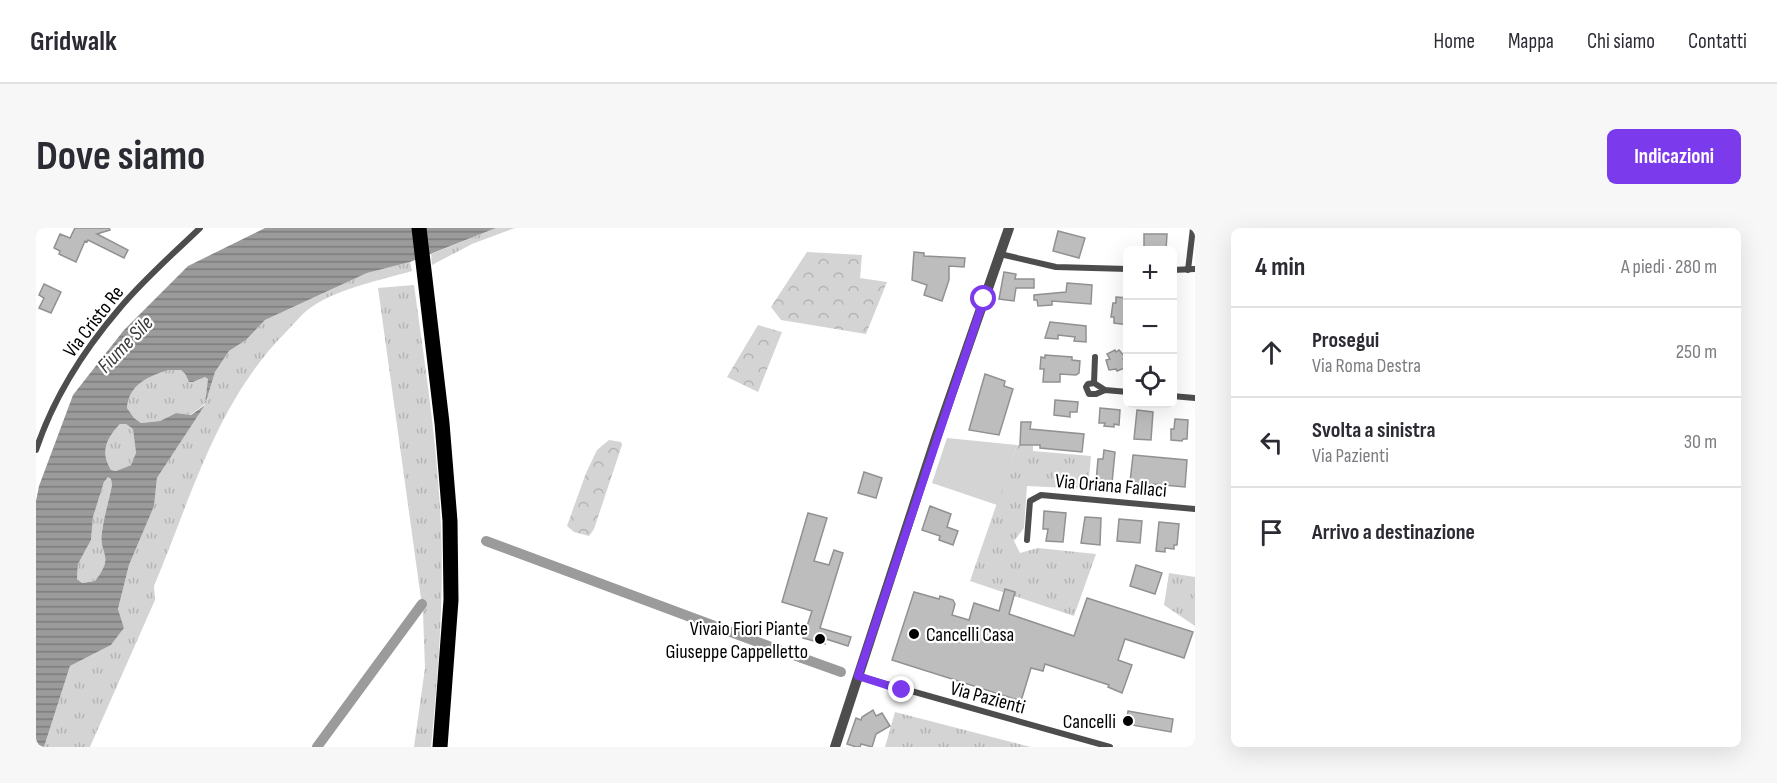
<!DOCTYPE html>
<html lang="it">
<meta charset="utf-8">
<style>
body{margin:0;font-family:"Sofia Sans Condensed",sans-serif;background:#f7f7f7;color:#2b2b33}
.controls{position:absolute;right:18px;top:18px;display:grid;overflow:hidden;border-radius:9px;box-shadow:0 6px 24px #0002}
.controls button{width:54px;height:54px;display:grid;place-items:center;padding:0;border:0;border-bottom:2px solid #e1e1e2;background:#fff;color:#2b2b33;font:30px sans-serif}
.stop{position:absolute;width:18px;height:18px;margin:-14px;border:4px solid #7c3aed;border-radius:50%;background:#fff}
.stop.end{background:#7c3aed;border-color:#fff;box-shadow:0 2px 6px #0008}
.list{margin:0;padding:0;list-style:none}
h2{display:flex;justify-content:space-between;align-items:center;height:78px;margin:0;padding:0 24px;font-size:26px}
h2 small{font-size:20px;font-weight:400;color:#7c7c81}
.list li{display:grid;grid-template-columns:39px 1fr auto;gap:18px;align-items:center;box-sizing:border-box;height:90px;padding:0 24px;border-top:2px solid #e1e1e2}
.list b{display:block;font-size:22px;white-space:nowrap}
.list p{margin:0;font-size:20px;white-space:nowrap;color:#7c7c81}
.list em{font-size:20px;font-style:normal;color:#7c7c81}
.icon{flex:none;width:33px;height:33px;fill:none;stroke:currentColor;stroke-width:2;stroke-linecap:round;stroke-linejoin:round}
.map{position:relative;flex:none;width:1159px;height:519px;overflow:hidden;border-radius:9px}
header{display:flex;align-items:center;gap:36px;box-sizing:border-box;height:84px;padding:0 30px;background:#fff;border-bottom:2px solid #e1e1e2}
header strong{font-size:28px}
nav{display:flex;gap:33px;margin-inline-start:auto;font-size:21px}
.intro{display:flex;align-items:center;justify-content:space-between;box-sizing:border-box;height:144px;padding:0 36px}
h1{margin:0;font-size:42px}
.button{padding:15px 27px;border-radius:9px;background:#7c3aed;color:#fff;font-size:21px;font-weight:700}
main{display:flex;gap:36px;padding:0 36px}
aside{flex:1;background:#fff;border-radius:9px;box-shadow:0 6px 24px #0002}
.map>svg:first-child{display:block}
.grass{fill:url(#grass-tufts)}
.forest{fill:url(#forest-crowns)}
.garden{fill:#d4d4d4}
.water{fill:url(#water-rules);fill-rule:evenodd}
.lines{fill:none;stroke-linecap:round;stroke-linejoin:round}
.canal{stroke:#9b9b9b;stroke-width:10}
.building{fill:#bdbdbd;stroke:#919191;stroke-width:1.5}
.minor{stroke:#4d4d4d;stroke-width:6}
.tertiary{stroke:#4d4d4d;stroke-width:10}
.primary{stroke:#000;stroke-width:15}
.route{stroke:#7c3aed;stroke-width:8}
.poi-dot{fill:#000;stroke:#fff;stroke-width:2}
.labels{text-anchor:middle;stroke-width:4.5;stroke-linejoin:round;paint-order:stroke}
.street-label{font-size:20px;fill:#000;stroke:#fff}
.poi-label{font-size:20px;fill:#000;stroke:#fff;text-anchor:end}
.water-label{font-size:21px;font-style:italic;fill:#3c3c3c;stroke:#fff}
</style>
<header>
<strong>Gridwalk</strong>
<nav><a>Home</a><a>Mappa</a><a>Chi siamo</a><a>Contatti</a></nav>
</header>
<div class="intro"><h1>Dove siamo</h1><a class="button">Indicazioni</a></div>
<main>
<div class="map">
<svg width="1159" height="519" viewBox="0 0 1159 519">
<defs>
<pattern id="grass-tufts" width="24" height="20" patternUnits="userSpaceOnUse" patternTransform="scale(1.5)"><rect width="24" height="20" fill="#d4d4d4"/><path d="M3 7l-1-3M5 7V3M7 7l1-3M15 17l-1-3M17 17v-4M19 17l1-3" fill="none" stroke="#b4b4b4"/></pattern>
<pattern id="forest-crowns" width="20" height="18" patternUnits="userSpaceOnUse" patternTransform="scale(1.5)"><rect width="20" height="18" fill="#d4d4d4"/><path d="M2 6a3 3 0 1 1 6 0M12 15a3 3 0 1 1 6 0" fill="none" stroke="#b4b4b4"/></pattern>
<pattern id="water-rules" width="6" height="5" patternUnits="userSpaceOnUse" patternTransform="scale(1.5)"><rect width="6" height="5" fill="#9b9b9b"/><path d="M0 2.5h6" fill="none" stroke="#7c7c7c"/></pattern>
</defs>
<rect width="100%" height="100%" fill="#fff"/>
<!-- grass -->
<g class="grass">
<polygon points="460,0 479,0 436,16 396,37 395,26"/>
<path d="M374,34l2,9c-31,9 -72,17 -99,35 -10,6 -18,17 -27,26 -69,69 -95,166 -132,254l1,14 -65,147h-46l26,-81 41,-21 13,-17 -6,-19 11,-44 25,-60 3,-27 48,-73 10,-33 14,-21 17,-11 19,-20 102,-47z"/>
<path d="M378,57c11,81 24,162 27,244 3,73 -3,146 -10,218h-17l11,-79 -2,-55 -45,-325z"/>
<path d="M133,142h12l12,12 12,-5 4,2 -4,25 -15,11 -14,-2 -16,8 -19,2 -7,-5 -7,-10c2,-24 22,-32 42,-38z"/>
<path d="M84,196h6l7,5 3,24 -5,12 -15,6 -5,-1c-11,-19 -5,-31 9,-46z"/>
<polygon points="981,217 997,218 997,223 1055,228 1052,261 991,258 988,300 978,313 984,325 1002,320 1060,326 1038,388 934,353"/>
<path d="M72,248l3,3 1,6c-3,16 -8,31 -10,47 -4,23 14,22 -7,49l-13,2 -5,-4 1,-15 13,-24 2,-23 11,-35z"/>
<polygon points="1133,345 1159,349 1159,398 1128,377"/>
<polygon points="859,484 995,519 849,519"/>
</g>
<!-- forest -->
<g class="forest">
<polygon points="771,24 826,27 824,50 851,54 830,106 745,92 735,79"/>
<polygon points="722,97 746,104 722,164 691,149"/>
<polygon points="573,212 585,214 586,217 558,301 553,308 538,304 531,298 550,245 561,222"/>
</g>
<!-- garden -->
<polygon class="garden" points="911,210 981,217 961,277 896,255"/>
<!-- water -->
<path class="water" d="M229,0h231l-86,34 -43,11 -102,47 -19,20 -17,11 -14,21 -10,33 -48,73 -3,28 -25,59 -11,44 6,19 -13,17 -41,21 -26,81h-8v-246l3,-15 34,-91 51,-65 64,-64zM133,142h12l5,5 3,7h4l12,-5 3,2 -3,26 -14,10 -15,-2 -16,8 -19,2 -7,-5 -7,-10c2,-24 22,-32 42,-38zM84,196h6l7,5 3,24 -5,12 -15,6 -5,-1c-11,-18 -5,-31 9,-46zM72,249l3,2 1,6c-3,16 -8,31 -10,47 -4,23 14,22 -7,49l-13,2 -5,-4 1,-15 13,-24 2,-23 11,-35z"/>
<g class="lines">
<!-- canal -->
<g class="canal">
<polyline points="450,313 743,422"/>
<polyline points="752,425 805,444"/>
<polyline points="281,519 386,376"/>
</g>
</g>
<!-- building -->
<g class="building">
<polygon points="39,0 73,0 74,2 61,6 92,22 88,30 52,12 51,14 49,13 40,34 23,26 24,23 18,20 24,6 34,10"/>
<polygon points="1022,3 1049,10 1043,30 1017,23"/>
<polygon points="1108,6 1131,6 1130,22 1112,22 1112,20 1108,20"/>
<polygon points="878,24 888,25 888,28 929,30 928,39 913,38 913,52 906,73 888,67 891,57 876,52"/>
<polygon points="968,44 980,46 979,51 998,51 998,60 980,60 978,73 963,71"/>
<polygon points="1031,55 1056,57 1055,76 1016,73 1016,77 1002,78 1001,72 998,72 998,67 1030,64"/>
<polygon points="8,56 25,64 15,85 3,80 8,70 3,67"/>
<polygon points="1080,69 1092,70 1092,97 1078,95 1078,89 1075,89 1077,75 1080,75"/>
<polygon points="1014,94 1050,98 1050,114 1038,113 1039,109 1022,107 1022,111 1009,110"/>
<polygon points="1079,122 1080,124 1083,122 1089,129 1087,131 1091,139 1081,143 1080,141 1073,142 1070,132 1074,131 1071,126"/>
<polygon points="1009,127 1036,129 1036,132 1044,133 1043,145 1040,147 1024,146 1024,154 1007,154 1008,141 1004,141 1005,129 1009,130"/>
<polygon points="949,146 969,153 968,158 977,161 963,207 933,202"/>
<polygon points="1019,172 1042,174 1041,184 1034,184 1034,189 1018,187"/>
<polygon points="1064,180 1084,182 1083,197 1078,196 1078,199 1068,198 1069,195 1063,195"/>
<polygon points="1101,182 1117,184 1115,212 1098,211"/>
<polygon points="1139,191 1152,192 1151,211 1147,211 1146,213 1135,212 1135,201 1138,201"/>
<polygon points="985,194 995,194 994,201 1048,206 1046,224 1004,220 1004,217 984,217"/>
<polygon points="1068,222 1079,224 1076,255 1060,254 1062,231 1067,231"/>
<polygon points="1097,227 1151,232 1149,259 1094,254"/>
<polygon points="828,244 846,250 840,270 822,265"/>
<polygon points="894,278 915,286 911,299 922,303 917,317 903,312 904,308 886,302"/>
<polygon points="1008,283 1030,285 1027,314 1010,313 1012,301 1007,301"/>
<polygon points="772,285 791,290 778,333 793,337 798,322 807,325 784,400 815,409 812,418 790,411 789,416 767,410 776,383 746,374"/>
<polygon points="1049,289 1065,290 1064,317 1045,315"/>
<polygon points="1083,291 1106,293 1104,315 1081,313"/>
<polygon points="1123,294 1143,296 1141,317 1138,317 1138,321 1129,320 1129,324 1120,323"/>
<polygon points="1100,337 1126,345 1119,366 1094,358"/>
<polygon points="969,361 979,364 973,386 1038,408 1051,370 1157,404 1148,430 1089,411 1082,432 1096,437 1086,465 1072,459 1073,457 1009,436 1007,443 995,440 985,473 856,432 878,364 903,371 904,368 917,372 919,376 916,387 933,392 938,375 963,383"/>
<polygon points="837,482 840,488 846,485 854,498 840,506 836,519 825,516 824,519 820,519 811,516 820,490 825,492 826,489"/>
<polygon points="1092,483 1137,491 1135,504 1090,496"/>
</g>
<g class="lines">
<!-- minor -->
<g class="minor">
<polyline points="964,26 1020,39 1092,41"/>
<polyline points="1136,42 1159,41"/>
<polyline points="1152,42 1157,0"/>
<polyline points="1058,155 1059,129"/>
<polyline points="1069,162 1060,166 1053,166 1050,159 1052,156 1058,155 1069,162 1092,164"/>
<polyline points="1136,168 1159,170"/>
<path d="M0,222c17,-51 48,-100 83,-141 24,-29 54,-55 81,-81"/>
<polyline points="991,312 994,273 1005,267 1159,281"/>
<polyline points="822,448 1074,519"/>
</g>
<!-- tertiary -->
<polyline class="tertiary" points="799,519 900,210 973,0"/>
<!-- primary -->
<polyline class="primary" points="383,0 406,195 414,293 415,372 404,519"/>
</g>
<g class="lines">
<!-- route -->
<polyline class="route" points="866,462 822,448 948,71"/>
</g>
<!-- markers -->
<g class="poi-dot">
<circle cx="878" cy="406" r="6"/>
<circle cx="784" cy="411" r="6"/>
<circle cx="1092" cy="493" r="6"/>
</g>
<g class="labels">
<!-- street labels -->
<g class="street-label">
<text transform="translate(57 93) rotate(-52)" y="7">Via Cristo Re</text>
<text transform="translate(1075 257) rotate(5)" y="7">Via Oriana Fallaci</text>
<text transform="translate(952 469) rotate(15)" y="7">Via Pazienti</text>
</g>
<!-- poi labels -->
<g class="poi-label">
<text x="772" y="407">Vivaio Fiori Piante<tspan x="772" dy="23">Giuseppe Cappelletto</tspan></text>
<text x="890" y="413" text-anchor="start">Cancelli Casa</text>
<text x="1080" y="500">Cancelli</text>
</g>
<!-- water labels -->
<g class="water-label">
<text transform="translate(89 116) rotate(-46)" y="7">Fiume Sile</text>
</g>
</g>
</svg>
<div class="controls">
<button>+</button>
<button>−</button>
<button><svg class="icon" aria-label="locate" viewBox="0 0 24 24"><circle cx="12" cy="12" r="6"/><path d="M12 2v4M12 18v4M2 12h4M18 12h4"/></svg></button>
</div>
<div class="stop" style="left:948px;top:71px"></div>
<div class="stop end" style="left:866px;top:462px"></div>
</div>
<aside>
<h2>4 min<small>A piedi · 280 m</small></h2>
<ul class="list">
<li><svg class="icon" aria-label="ahead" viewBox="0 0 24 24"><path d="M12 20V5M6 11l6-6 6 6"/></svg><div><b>Prosegui</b><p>Via Roma Destra</p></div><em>250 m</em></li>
<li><svg class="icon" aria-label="left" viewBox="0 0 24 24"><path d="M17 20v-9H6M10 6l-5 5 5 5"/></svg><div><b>Svolta a sinistra</b><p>Via Pazienti</p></div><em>30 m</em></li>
<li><svg class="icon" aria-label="arrive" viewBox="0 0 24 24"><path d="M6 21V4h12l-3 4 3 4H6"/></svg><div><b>Arrivo a destinazione</b></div></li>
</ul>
</aside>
</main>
